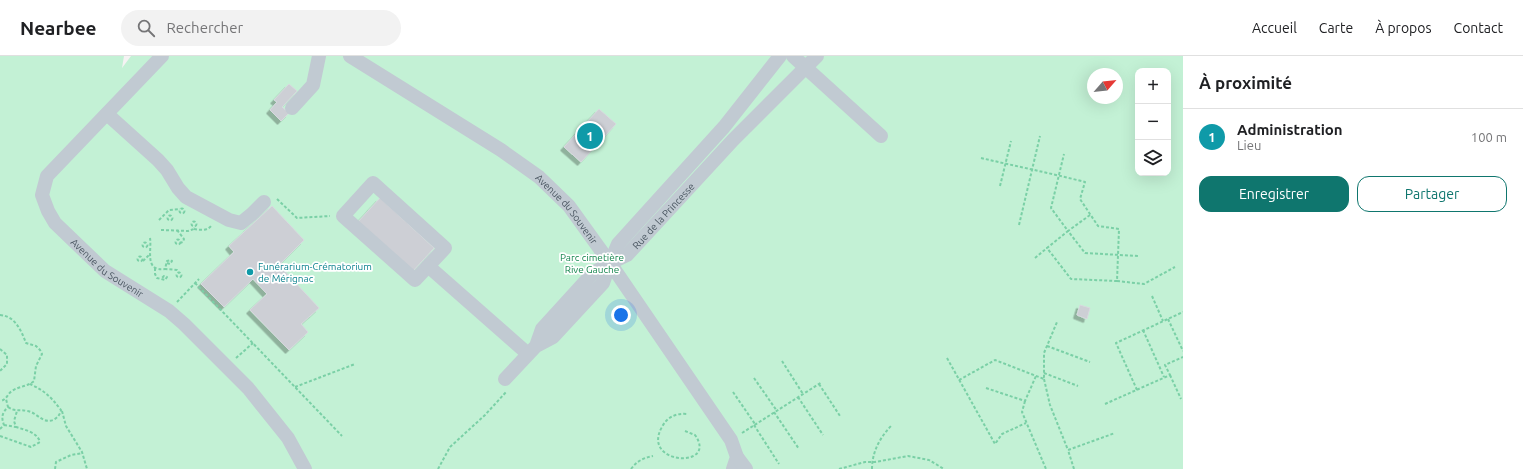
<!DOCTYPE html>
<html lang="fr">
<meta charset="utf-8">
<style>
body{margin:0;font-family:Ubuntu,sans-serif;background:#f2f2f2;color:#202124}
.controls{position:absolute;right:12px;top:12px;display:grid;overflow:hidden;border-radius:8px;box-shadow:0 4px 16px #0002}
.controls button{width:36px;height:36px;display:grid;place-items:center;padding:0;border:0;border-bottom:1px solid #e0e0e0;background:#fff;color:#202124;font:20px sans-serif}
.compass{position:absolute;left:1087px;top:12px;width:36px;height:36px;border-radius:50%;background:#fff;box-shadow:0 4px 16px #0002;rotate:62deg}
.you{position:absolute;left:621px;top:259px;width:14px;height:14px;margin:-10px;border:3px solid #fff;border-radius:50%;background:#1a73e8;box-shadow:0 0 0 6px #1a73e833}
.badge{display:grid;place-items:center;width:26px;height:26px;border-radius:50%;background:#0f766e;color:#fff;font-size:13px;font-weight:700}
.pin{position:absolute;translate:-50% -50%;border:2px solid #fff;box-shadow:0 1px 4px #0006}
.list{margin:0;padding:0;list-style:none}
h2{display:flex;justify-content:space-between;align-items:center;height:52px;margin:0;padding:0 16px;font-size:17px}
h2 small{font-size:13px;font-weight:400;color:#757577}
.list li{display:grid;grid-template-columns:26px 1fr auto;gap:12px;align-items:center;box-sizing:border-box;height:56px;padding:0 16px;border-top:1px solid #e0e0e0}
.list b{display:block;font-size:15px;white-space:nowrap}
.list p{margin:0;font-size:13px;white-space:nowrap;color:#757577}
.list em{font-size:13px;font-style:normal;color:#757577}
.actions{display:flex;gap:8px;padding:12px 16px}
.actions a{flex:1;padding:9px 0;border:1px solid #0f766e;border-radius:12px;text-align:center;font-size:14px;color:#0f766e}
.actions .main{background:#0f766e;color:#fff}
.icon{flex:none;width:22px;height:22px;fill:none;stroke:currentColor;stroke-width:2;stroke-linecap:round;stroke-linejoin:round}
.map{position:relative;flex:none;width:1183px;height:413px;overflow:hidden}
header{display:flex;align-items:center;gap:24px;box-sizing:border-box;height:56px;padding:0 20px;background:#fff;border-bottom:1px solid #e0e0e0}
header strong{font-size:19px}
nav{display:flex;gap:22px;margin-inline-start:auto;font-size:14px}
.search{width:280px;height:36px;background:#f2f2f2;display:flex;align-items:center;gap:10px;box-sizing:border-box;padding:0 14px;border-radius:22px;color:#757577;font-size:15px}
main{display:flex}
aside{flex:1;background:#fff}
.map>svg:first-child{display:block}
.green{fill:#c3f1d5;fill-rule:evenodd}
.building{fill:#cdcfd5;stroke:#d7d9de;filter:url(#shadow)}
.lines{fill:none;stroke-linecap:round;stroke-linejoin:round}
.path{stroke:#7ad0a6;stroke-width:2;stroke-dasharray:3 2;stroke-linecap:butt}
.minor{stroke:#c1cad2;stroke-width:14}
.culture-dot{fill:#0f9aa8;stroke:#fff;stroke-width:1.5}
.labels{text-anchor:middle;stroke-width:3.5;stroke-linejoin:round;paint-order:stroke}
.street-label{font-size:10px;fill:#4a5661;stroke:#fff}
.park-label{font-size:10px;fill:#17864f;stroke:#fff}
.culture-label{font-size:10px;fill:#0d838f;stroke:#fff;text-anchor:start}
</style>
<header>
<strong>Nearbee</strong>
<div class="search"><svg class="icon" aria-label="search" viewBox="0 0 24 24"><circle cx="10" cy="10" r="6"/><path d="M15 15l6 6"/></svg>Rechercher</div>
<nav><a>Accueil</a><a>Carte</a><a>À propos</a><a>Contact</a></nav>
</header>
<main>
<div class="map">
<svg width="1183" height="413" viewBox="0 0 1183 413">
<defs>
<filter id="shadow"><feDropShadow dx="-3.5" dy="3.5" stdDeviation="0" flood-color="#0004"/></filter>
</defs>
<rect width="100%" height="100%" fill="#f5f3f3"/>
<!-- green -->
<path class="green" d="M0,0h124l-2,12 9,-12h1052v413h-1183zM1138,15h30v102h-30zM1093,18h24v24h-24z"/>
<!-- building -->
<g class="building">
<polygon points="289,28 297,35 282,51 289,57 281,65 270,54 277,46 274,44"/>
<polygon points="599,53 616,68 581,106 564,91"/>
<polygon points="380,142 434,192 412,216 358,166"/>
<polygon points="272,150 304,184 279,209 319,252 301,268 308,276 289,294 250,254 267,238 253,223 224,251 201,228 234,196 229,190"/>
<polygon points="1080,249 1090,252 1087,263 1077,259"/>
</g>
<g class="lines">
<!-- path -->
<g class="path">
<path d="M981,102c34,8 69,15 104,24l-5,17 18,27 21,3 -2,52 -46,-2 -24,-31 21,-17 -17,-23 13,-54"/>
<polyline points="1000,130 1011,85"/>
<polyline points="277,143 297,162 330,160"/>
<circle cx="182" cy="155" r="2.5"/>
<polyline points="1090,159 1068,175 1085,197 1138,200"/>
<circle cx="170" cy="162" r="2.5"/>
<polyline points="159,164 169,154 180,153"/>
<circle cx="194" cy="168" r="2.5"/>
<polyline points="1019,169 1040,80"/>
<path d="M194,173c6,1 13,2 17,-3"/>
<polyline points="161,174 188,175 194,173 194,171"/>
<polyline points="177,174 184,183 183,186 180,187"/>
<path d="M150,182c2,12 -6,34 15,31"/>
<circle cx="178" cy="186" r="2.5"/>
<circle cx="145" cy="189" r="2.5"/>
<circle cx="140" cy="203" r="2.5"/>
<polyline points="1035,202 1047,192"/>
<polyline points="143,205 149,199"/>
<polyline points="167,207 170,208 172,205 171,204 167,205 165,213 177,214 179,217"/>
<polyline points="155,212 155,218 157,222 165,224 167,221 164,220 162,222"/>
<circle cx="179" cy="219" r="2.5"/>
<polyline points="1117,225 1144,228 1175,211"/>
<polyline points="195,227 342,380"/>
<polyline points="1152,240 1163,265"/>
<polyline points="177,246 199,223"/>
<path d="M0,259c15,1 21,15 26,28l10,3 4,4 2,4 -6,12 -2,15c-7,6 -15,5 -22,10 -5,3 -5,9 -12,10"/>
<polyline points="1168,263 1183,295"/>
<polyline points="1143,274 1164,321"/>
<polyline points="1047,290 1090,306"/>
<polyline points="0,293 7,299 7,308 0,315"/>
<polyline points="236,302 253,287"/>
<polyline points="947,302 995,388 1002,378 1026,367"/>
<polyline points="782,305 803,338"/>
<polyline points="1044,317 1078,330"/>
<polyline points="1170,319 1181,343"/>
<polyline points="754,322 777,355"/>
<polyline points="1044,323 1050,349 1068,394"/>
<polyline points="959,324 995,304 1044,323 1044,297 1057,266"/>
<polyline points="819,328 840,360"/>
<polyline points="295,331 355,308"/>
<polyline points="986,332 1025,345 1036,320"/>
<polyline points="1137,334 1116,287 1183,256"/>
<polyline points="733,336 755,368"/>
<polyline points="798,341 823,379"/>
<polyline points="1025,345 1022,356 1046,413"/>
<polyline points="1105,348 1170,319 1165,309 1183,301"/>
<path d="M8,351c7,5 11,2 19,4 10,1 15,13 26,9 4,-2 7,-5 8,-10 -10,-13 -16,-19 -31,-26"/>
<polyline points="62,355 66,370 82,396 87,413"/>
<polyline points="774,356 799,393"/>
<polyline points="4,369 16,371 14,365 17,355"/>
<polyline points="754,369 779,408"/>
<path d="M0,373l4,-4c-3,-8 -2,-12 4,-18l-2,-8"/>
<path d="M685,375l10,4c24,34 -55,30 -33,-8 5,-10 14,-14 25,-13"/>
<polyline points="742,377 822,326"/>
<path d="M0,380l31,11 9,-5c-3,-10 -15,-12 -24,-15"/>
<polyline points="55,413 56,406 71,399 83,397"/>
<polyline points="438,413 450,391 485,359 507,335"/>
<path d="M631,413c6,-8 12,-11 22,-13"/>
<polyline points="839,413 865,406 875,406 908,400 929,404 944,413"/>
<path d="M872,413c0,-17 8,-32 20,-44"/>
<polyline points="1074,413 1068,394 1115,377"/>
</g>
<!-- minor -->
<g class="minor">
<path id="s1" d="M162,0l-115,120 -5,19 6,16 7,12 50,48 64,40 15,13 64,64 40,50 17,31"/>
<path id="s2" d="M350,0l151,94 38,27 30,29 41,57 121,177 6,17 -4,12"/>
<path id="s3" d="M780,0l-56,71 -106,117 -8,19 17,-8 106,-115 84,-84"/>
<polyline points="793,0 881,80"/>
<polyline points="292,52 313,29 319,0"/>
<polyline points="107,58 158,104 167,114 178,132 186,141 229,164 241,167 252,158 264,146"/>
<polygon points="373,127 445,192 415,224 343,160"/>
<polyline points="428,210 528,298"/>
<polyline points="505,323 536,290 553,281 603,227 610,207 593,217 542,273 536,290"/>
<polyline points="737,401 746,413"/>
</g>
</g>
<!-- markers -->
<circle class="culture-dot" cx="250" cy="216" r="4"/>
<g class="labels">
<!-- street labels -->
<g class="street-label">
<text dy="4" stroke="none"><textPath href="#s2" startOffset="267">Avenue du Souvenir</textPath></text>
<text dy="4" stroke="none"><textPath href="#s3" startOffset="341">Rue de la Princesse</textPath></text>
<text dy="4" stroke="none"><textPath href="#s1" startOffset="286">Avenue du Souvenir</textPath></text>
</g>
<!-- park labels -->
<g class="park-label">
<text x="592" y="205">Parc cimetière<tspan x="592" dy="12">Rive Gauche</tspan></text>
</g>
<!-- culture labels -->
<g class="culture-label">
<text x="258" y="214">Funérarium-Crématorium<tspan x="258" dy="12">de Mérignac</tspan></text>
</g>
</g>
</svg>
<div class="controls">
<button>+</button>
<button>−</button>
<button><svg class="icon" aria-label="layers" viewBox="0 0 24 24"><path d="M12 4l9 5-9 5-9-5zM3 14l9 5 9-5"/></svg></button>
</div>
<svg class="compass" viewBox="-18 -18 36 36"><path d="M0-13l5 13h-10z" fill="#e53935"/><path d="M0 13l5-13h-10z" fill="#757577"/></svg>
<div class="you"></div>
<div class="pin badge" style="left:590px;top:80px;background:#0f9aa8">1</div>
</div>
<aside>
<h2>À proximité<small></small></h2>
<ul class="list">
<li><span class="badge" style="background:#0f9aa8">1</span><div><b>Administration</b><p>Lieu</p></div><em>100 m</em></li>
</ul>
<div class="actions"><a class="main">Enregistrer</a><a>Partager</a></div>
</aside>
</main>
